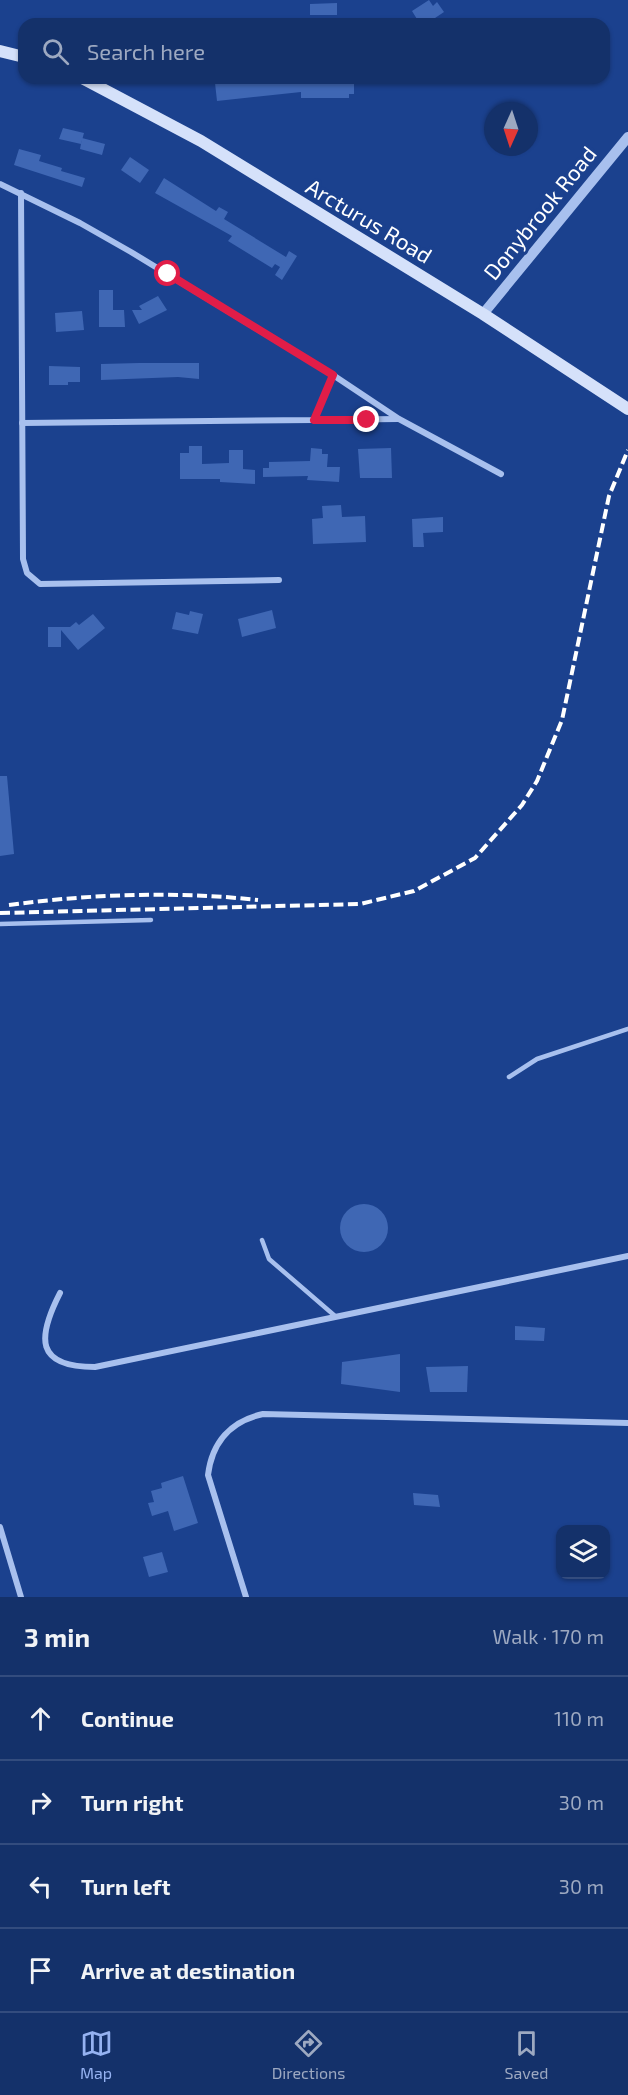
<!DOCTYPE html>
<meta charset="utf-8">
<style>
body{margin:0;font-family:"Exo 2",sans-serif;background:#213d72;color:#f1f3f6}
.controls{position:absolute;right:18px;bottom:18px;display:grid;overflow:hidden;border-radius:12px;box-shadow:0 2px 4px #0004}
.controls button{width:54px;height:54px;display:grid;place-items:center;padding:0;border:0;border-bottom:2px solid #334c7e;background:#14316a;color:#f1f3f6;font:30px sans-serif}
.compass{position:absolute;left:484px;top:102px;width:54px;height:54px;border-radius:50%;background:#14316a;box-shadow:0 2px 4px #0004;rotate:183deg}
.stop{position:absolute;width:18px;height:18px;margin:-14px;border:4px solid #e11d48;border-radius:50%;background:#fff}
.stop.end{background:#e11d48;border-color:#fff;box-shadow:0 2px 6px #0008}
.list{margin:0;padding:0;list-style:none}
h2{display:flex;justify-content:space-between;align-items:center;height:78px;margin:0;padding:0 24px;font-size:26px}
h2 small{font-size:20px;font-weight:400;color:#9da9c1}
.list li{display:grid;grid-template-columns:39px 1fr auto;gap:18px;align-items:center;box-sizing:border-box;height:84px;padding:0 24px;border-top:2px solid #334c7e}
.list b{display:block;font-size:22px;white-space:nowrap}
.list em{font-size:20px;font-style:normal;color:#9da9c1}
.icon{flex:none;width:33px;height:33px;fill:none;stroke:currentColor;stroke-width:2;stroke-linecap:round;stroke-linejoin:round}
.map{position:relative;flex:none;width:628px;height:1597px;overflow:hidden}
.search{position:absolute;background:#14316a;box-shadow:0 2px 4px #0004;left:18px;right:18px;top:18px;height:66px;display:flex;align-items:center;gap:15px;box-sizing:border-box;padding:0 21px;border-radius:18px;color:#9da9c1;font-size:22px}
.sheet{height:414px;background:#14316a}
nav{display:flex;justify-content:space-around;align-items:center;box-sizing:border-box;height:84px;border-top:2px solid #334c7e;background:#14316a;font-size:16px;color:#9da9c1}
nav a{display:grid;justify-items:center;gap:3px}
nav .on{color:#95b2f1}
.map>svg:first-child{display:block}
.building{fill:#3f67b4}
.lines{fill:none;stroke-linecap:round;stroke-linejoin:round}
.service{stroke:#a8c0ee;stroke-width:4.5}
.minor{stroke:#a8c0ee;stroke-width:6}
.tertiary{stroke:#a8c0ee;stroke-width:10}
.secondary{stroke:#d5e1fa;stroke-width:12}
.rail{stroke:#fff;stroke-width:4;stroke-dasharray:10 4.5;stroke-linecap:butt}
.route{stroke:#e11d48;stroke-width:8}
.labels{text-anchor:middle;stroke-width:6;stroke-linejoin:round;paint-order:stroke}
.street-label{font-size:22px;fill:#fff;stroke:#1b418e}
</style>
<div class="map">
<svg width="628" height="1597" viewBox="0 0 628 1597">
<rect width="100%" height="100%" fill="#1b418e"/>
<!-- building -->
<g class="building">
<polygon points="429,0 433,6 437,2 444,12 426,24 420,24 412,11"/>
<polygon points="337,3 337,15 310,15 310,4"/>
<polygon points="265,78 348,78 348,84 354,84 354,94 349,94 349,98 301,98 301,92 217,101 215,83"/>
<polygon points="63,128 84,133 81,144 59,139"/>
<polygon points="82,138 105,144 102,155 80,149"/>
<polygon points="19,149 41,155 39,161 62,168 61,171 85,178 82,187 14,165"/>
<polygon points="130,157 149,170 140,183 121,170"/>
<polygon points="164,178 216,211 219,207 228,212 224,219 286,257 289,251 297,256 282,280 275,275 280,267 275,264 272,268 228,241 232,236 155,193"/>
<polygon points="99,290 113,290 113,310 124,310 125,327 99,327"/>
<polygon points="158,296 167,310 139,324 132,310 142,310 139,306"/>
<polygon points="82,311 84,330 56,332 55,313"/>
<polygon points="139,363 199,363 199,379 178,377 101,380 101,364"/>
<polygon points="49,366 80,367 80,382 68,382 68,385 49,385"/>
<polygon points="189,446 202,446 202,464 229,463 229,450 243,450 243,469 255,470 255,484 220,482 220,479 180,479 180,453 189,453"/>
<polygon points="311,448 322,449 322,454 328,454 327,467 340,467 339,482 307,480 308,476 263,477 263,468 269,468 269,462 310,461"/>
<polygon points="391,448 392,478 360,478 358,449"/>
<polygon points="341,505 342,517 365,516 366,542 313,544 312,519 323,518 322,506"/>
<polygon points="443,517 443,532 423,533 424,547 413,547 412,519"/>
<polygon points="272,610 276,628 242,637 238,619"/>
<polygon points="190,611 203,614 198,634 172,629 176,612 189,615"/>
<polygon points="93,614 105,628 78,650 61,630 61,647 48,647 48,627 70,627 76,622 79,625"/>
<polygon points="0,776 7,776 14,854 0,856"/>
<circle cx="364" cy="1228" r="24"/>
<polygon points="515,1326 545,1328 544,1341 515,1340"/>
<polygon points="400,1354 400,1392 341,1384 342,1362"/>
<polygon points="468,1366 467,1392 430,1392 426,1367"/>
<polygon points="183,1476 198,1523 174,1531 168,1511 152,1516 148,1503 154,1502 151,1491 162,1488 161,1483"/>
<polygon points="413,1493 438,1495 440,1507 414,1505"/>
<polygon points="162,1552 168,1572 149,1577 143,1557"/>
</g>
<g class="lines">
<!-- service -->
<g class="service">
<polyline points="0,924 151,920"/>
<polyline points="509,1077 537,1059 628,1029"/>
<polyline points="262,1240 269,1259 335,1316"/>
</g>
<!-- minor -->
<g class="minor">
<polyline points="0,184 80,223 131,252 333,375 399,419 501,474"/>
<polyline points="21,193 23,559 27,573 40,584 279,580"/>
<polyline points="314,420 398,419"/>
<polyline points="22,423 314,420 333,375"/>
<path d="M60,1293c-23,45 -25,74 35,74l533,-111"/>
<polyline points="0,1527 21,1597"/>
<path d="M246,1597l-38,-122c4,-33 23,-54 55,-61l365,9"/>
</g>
<!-- tertiary -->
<polyline class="tertiary" points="483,314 628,137"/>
<!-- secondary -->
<g class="secondary">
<polyline points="0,51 24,57"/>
<polyline points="82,78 201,141 483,314 628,409"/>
</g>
<!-- rail -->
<g class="rail">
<path d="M9,905c83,-11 166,-14 249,-5"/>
<polyline points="0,913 360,904 414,891 475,858 522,805 537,781 562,720 609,496 628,450"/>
</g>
</g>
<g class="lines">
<!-- route -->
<polyline class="route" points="168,274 333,375 314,420 367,420"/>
</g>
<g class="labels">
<!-- street labels -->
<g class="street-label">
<text transform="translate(540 213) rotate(-51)" y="8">Donybrook Road</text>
<text transform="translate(369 221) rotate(31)" y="8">Arcturus Road</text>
</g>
</g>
</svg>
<div class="controls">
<button><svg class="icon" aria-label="layers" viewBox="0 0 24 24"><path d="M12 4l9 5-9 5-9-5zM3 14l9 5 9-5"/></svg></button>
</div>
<svg class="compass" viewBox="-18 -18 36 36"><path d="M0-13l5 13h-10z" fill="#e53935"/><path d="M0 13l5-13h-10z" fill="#9da9c1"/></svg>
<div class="stop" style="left:168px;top:274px"></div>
<div class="stop end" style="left:367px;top:420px"></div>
<div class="search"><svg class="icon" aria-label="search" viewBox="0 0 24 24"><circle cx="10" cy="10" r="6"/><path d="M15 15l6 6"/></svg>Search here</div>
</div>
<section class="sheet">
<h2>3 min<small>Walk · 170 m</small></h2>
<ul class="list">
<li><svg class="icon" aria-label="ahead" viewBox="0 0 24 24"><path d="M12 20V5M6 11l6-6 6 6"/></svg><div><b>Continue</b></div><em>110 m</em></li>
<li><svg class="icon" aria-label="right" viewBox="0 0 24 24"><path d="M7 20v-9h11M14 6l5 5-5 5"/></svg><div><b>Turn right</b></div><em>30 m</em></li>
<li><svg class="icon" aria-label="left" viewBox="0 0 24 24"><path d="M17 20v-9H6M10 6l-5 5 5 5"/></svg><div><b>Turn left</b></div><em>30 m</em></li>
<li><svg class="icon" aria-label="arrive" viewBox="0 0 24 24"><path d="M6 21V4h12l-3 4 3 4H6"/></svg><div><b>Arrive at destination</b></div></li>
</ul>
</section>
<nav>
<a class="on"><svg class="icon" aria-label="map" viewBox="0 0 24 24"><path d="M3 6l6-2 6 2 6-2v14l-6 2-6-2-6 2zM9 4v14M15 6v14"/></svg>Map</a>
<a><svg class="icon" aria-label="directions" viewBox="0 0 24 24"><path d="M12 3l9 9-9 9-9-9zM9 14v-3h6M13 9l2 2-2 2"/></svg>Directions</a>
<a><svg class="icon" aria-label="saved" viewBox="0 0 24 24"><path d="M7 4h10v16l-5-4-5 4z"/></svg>Saved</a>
</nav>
